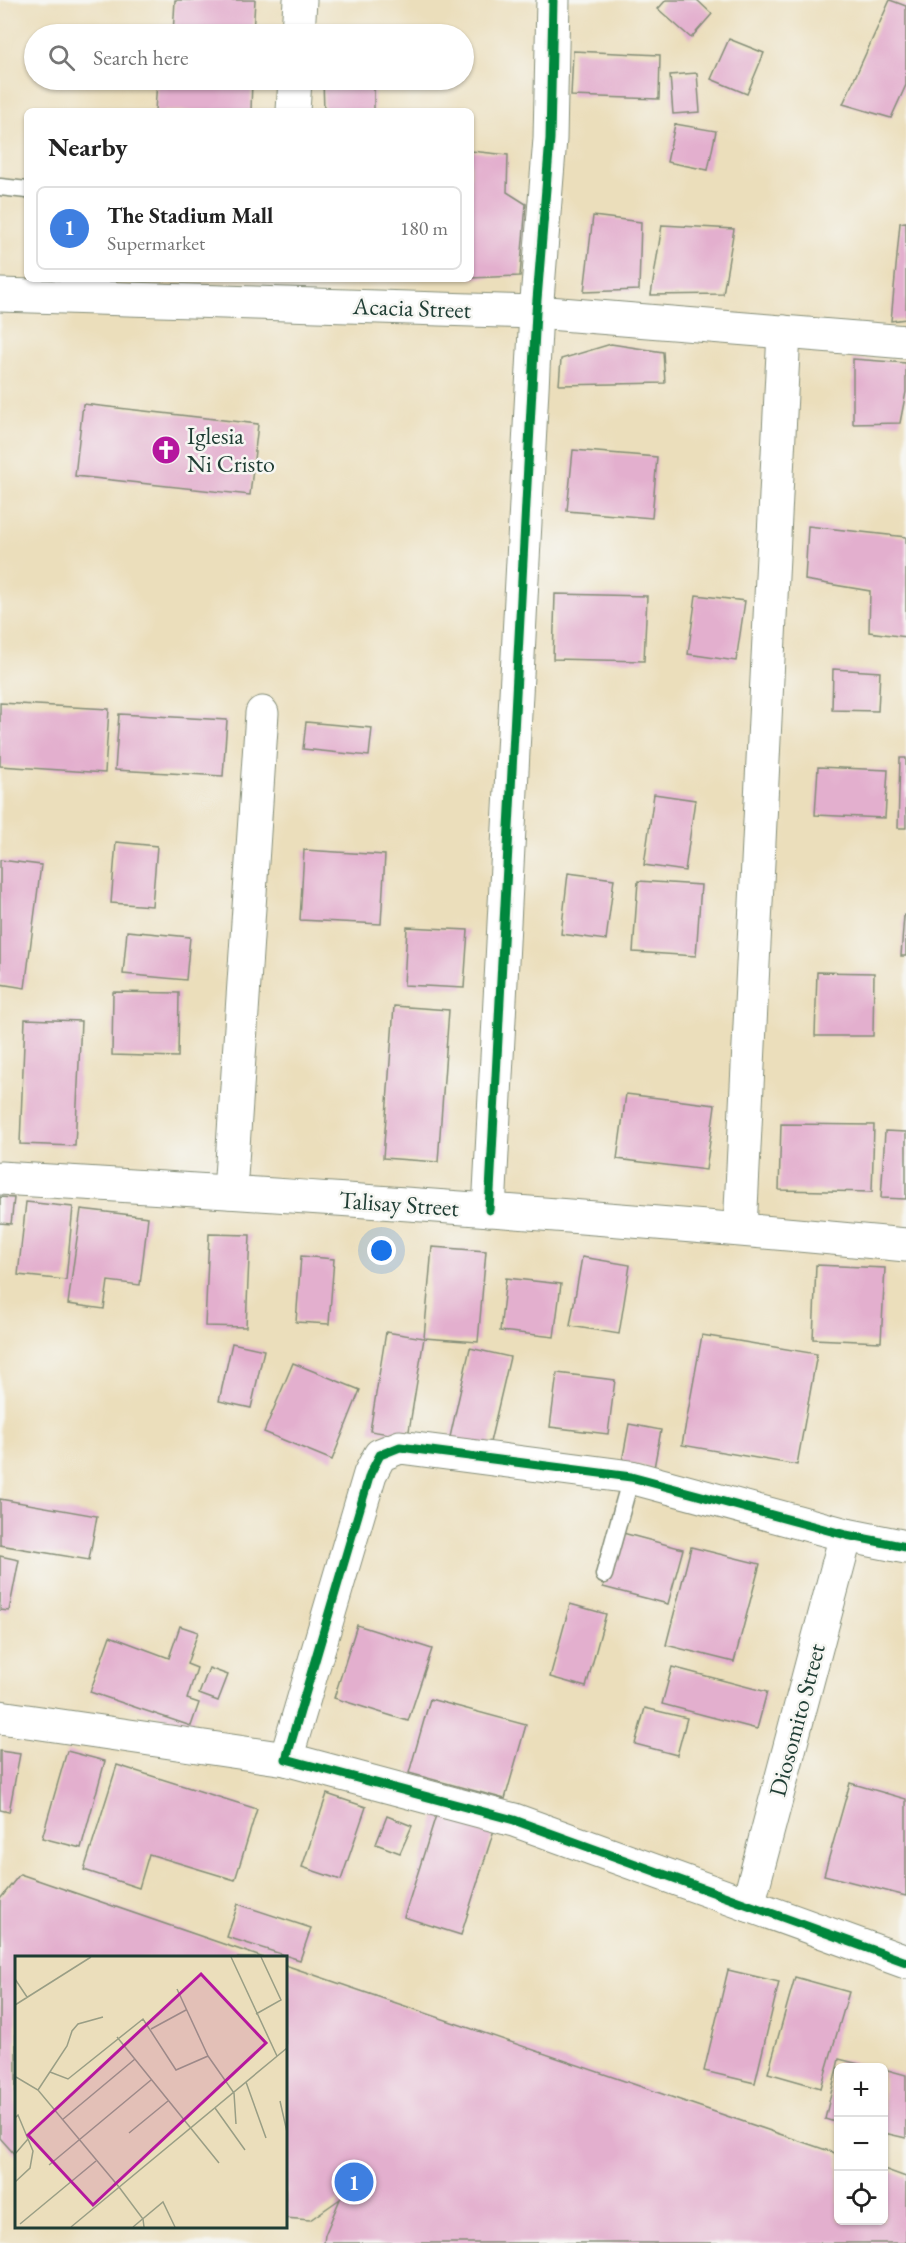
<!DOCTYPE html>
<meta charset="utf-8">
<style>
body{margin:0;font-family:"EB Garamond",serif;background:#f6f6f6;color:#222}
.controls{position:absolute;right:18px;bottom:18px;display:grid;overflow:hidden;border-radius:9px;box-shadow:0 2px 4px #0004}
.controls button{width:54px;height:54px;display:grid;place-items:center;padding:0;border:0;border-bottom:2px solid #e0e0e0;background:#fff;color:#222;font:30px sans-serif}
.you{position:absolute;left:382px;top:1251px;width:21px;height:21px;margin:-15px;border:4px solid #fff;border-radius:50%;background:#1a73e8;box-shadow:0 0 0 9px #1a73e833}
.badge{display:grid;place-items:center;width:39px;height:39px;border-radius:50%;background:#0f766e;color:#fff;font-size:20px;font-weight:700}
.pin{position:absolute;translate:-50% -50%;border:3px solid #fff;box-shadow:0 2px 6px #0006}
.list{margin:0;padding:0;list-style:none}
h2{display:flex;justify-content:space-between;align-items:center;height:78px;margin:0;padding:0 24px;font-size:26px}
h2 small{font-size:20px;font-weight:400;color:#767676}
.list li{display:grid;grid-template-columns:39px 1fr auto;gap:18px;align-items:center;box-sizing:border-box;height:84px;margin:0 12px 12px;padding:0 12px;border:2px solid #e0e0e0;border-radius:9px}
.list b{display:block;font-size:22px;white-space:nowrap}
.list p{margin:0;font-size:20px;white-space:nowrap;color:#767676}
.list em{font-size:20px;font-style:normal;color:#767676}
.icon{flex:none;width:33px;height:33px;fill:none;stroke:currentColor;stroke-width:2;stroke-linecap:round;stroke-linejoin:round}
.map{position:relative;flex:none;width:906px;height:2243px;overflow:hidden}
.search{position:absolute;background:#fff;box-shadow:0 2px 4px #0004;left:24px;top:24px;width:450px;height:66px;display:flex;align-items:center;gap:15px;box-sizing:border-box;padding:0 21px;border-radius:33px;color:#767676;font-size:22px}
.panel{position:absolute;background:#fff;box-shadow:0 2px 4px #0004;left:24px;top:108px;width:450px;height:174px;border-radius:9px}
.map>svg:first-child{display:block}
.building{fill:#e3afce}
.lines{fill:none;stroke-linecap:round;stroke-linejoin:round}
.service-casing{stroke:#858e78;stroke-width:19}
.minor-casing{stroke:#858e78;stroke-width:35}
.service{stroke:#fff;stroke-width:16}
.minor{stroke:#fff;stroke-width:33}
.cycleway-casing{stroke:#f6f6f2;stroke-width:13}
.cycleway{stroke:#00873e;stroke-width:9}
.labels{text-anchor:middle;stroke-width:5;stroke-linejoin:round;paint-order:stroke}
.street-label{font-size:24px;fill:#1f3d34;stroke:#f6f6f2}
.poi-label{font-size:24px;fill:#1f3d34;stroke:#f6f6f2;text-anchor:start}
.inset-road{fill:none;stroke:#999e85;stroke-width:1.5}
.view{fill:#b5179e;fill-opacity:0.15;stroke:#b5179e;stroke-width:3}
.inset-edge{fill:none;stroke:#1f3d34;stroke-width:3}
</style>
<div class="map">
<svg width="906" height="2243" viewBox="0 0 906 2243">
<rect width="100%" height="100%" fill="#f6f6f2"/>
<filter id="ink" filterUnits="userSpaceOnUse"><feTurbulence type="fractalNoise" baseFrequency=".0167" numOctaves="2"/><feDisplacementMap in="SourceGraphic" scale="12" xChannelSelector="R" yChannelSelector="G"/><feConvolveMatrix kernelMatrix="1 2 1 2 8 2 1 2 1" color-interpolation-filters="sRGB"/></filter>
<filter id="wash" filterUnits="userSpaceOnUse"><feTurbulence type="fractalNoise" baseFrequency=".008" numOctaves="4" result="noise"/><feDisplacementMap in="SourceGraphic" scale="24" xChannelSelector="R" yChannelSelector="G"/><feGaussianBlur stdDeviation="1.35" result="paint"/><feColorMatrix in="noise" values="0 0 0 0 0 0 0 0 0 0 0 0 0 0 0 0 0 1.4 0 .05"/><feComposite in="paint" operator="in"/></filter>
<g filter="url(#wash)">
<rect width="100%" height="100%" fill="#ebdebb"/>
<g id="blocks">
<!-- building -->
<g class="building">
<polygon points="175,0 255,0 253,34 173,34"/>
<polygon points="666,0 697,0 712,14 691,38 658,9"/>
<polygon points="890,0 906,6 906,85 891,118 843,104"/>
<polygon points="729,39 764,53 747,94 711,79"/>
<polygon points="573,51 660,55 659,99 571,96"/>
<polygon points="697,73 700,112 673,114 670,75"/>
<polygon points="157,80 252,80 251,111 155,111"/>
<polygon points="323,80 374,80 374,111 324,111"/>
<polygon points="675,124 716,131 708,170 667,162"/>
<polygon points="471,151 508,155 507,192 526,204 520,276 471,278"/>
<polygon points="593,216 641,222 639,290 584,292"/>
<polygon points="906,222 906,319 891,321 900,223"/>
<polygon points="662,225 734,229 723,294 651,295"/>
<polygon points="611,344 663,352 665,383 559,385 561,359"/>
<polygon points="853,359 906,363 906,392 900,423 853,424"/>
<polygon points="83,404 258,424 250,495 75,476"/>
<polygon points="573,450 657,457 652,518 567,511"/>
<polygon points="808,526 906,537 906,637 869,632 870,591 805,580"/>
<polygon points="555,594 647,596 644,661 553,659"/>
<polygon points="696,595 745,601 736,661 688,654"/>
<polygon points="833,669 880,672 878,711 832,710"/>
<polygon points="0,703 109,709 105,773 0,766"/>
<polygon points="119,714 227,720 223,776 115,770"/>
<polygon points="306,722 372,728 369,756 303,749"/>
<polygon points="900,758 906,758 906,828 898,828"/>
<polygon points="818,767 888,770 885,818 815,815"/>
<polygon points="654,794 695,800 685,871 644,865"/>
<polygon points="116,842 157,846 152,906 111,903"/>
<polygon points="304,850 385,855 381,924 300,920"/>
<polygon points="0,860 41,865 25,988 0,984"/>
<polygon points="568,873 614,879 606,940 561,934"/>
<polygon points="638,881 701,885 696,956 633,952"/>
<polygon points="904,915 906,916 906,956 901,956"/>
<polygon points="407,927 468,930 464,988 404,985"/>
<polygon points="127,931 190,937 186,980 123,974"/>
<polygon points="817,972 874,973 873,1036 815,1036"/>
<polygon points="113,992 179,993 178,1057 112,1055"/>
<polygon points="394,1006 449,1010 438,1162 383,1158"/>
<polygon points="25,1019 81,1021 75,1146 20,1144"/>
<polygon points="626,1094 715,1105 706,1170 617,1159"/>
<polygon points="781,1124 874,1125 872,1192 779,1190"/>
<polygon points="885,1131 906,1132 906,1199 881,1198"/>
<polygon points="0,1197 14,1198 11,1224 0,1223"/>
<polygon points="26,1202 73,1207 66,1280 18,1275"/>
<polygon points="81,1209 148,1217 140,1285 108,1281 104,1309 68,1304"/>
<polygon points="209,1234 250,1235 246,1327 205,1326"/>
<polygon points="432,1247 486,1251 478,1342 424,1338"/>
<polygon points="301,1256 334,1259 329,1324 296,1322"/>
<polygon points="582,1257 630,1265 619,1334 570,1326"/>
<polygon points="816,1265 885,1268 881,1342 813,1339"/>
<polygon points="506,1278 561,1284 554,1337 500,1331"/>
<polygon points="386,1332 424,1338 408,1437 370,1431"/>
<polygon points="702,1335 817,1354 797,1465 682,1445"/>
<polygon points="232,1343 264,1350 251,1408 219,1401"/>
<polygon points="470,1348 510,1357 487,1455 448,1446"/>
<polygon points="293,1363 360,1390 332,1460 264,1432"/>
<polygon points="557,1373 615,1380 608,1434 550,1427"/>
<polygon points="629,1424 661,1430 654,1468 622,1462"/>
<polygon points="0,1499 97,1516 89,1560 0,1545"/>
<polygon points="619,1532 683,1549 668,1604 603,1587"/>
<polygon points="691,1547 760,1564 734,1662 666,1645"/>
<polygon points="0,1556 19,1560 9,1611 0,1610"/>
<polygon points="570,1604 606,1614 586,1687 550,1677"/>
<polygon points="357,1625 432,1649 408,1721 334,1698"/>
<polygon points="180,1626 198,1632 187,1664 197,1668 187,1699 199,1703 191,1726 90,1692 110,1636 169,1658"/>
<polygon points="672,1667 767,1692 757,1729 662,1704"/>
<polygon points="209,1668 228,1675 218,1701 199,1694"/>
<polygon points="430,1699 526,1725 505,1799 409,1773"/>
<polygon points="645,1708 687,1718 677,1755 635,1744"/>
<polygon points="0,1751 20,1754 9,1812 0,1810"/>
<polygon points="67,1751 105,1761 81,1848 42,1838"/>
<polygon points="117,1765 257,1809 235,1880 149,1854 139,1888 84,1870"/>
<polygon points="850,1783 906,1799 906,1896 824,1875"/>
<polygon points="327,1794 366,1807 341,1880 302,1867"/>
<polygon points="437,1812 494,1830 461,1935 404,1917"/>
<polygon points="387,1816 412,1826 400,1853 376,1844"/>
<polygon points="20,1874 264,1958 16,1958 16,2156 0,2138 0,1899"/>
<polygon points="238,1904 311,1928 300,1960 227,1937"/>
<polygon points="285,1965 838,2154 838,2220 884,2220 884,2169 906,2177 906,2243 324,2243 325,2235 340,2199 310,2220 285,2218"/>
<polygon points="728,1970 779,1982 755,2083 704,2071"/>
<polygon points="795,1977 849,1992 821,2088 768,2073"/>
<polygon points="839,2059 871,2067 838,2068 838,2123 825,2119"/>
<polygon points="884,2069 906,2075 906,2138 884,2133"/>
</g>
</g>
</g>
<g filter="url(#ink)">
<use href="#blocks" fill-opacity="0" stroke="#858e78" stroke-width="1.5"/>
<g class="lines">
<!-- service casing -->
<g class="service-casing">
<g id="service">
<polyline points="0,187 27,190"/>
<polyline points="604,1575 631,1477"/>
</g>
</g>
<!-- minor casing -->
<g class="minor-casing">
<g id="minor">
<polyline points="298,34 300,0"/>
<polyline points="293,111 295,80"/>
<polyline points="0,295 536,312 906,342"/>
<path d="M0,1178c302,18 605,38 906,67"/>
<polyline points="230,1192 262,713"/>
<polyline points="489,1210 536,312 550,139 553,0"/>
<polyline points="740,1229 784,332"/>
<polyline points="906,1547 846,1535 631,1477 400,1447 380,1455 370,1474 286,1759 514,1820 906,1962"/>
<polyline points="0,1717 286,1759"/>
<polyline points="748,1905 846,1535"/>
</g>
</g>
<!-- service -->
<use href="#service" class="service"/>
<!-- minor -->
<use href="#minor" class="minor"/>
<!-- cycleway casing -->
<g class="cycleway-casing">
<g id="cycleway">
<polyline points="489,1210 536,312 550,139 553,0"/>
<polyline points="906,1547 846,1535 631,1477 400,1447 380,1455 370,1474 286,1759 514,1820 906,1962"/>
</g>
</g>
<!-- cycleway -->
<use href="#cycleway" class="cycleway"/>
</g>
</g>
<!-- icons -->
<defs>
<g id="church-disc" transform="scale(1.5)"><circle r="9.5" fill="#b5179e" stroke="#f6f6f2"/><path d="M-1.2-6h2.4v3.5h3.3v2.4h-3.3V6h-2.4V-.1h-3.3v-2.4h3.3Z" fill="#fff"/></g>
</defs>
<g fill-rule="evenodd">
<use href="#church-disc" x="166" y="450"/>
</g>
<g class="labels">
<!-- street labels -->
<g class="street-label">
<text transform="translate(412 308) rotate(2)" y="8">Acacia Street</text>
<text transform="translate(399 1204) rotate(4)" y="8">Talisay Street</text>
<text transform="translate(797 1720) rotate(-75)" y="8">Diosomito Street</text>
</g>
<!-- poi labels -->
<g class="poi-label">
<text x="187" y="444">Iglesia<tspan x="187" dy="28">Ni Cristo</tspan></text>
</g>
</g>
<!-- overview -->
<g transform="translate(15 1956)">
<rect width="272" height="272" fill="#ebdebb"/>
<path class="inset-road" d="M216,1l46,99M0,23l12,18M0,49l76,-48M241,58l25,-14 -20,-43M136,73l35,-19M102,81l102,126M193,100l26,37 2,31M35,116l18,7 75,-60 33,51 32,-14 -31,-67M1,121l22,13 81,97 24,32 1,8M231,126l20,56M23,134l29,-44 5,-15 6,-7 25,-7M265,145l7,31M200,152l30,42M0,162l3,-3 15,36 -3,17 -15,14M47,164l73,-61M114,177l39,-32M0,198l13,-15M34,209l102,-85M5,268l76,-63M56,271l216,-179M118,271l30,-25 12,25"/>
<path class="view" d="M186,18l65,69 -173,162 -65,-70z"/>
<rect width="272" height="272" class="inset-edge"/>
</g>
</svg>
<div class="controls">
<button>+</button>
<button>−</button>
<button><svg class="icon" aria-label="locate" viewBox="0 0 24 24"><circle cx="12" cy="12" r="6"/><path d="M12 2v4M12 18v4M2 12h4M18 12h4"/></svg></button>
</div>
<div class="you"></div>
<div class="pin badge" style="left:354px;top:2182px;background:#3f7fe0">1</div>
<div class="search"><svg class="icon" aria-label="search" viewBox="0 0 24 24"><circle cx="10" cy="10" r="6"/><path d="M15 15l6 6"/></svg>Search here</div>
<section class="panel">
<h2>Nearby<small></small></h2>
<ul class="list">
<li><span class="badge" style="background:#3f7fe0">1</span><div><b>The Stadium Mall</b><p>Supermarket</p></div><em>180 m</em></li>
</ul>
</section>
</div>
